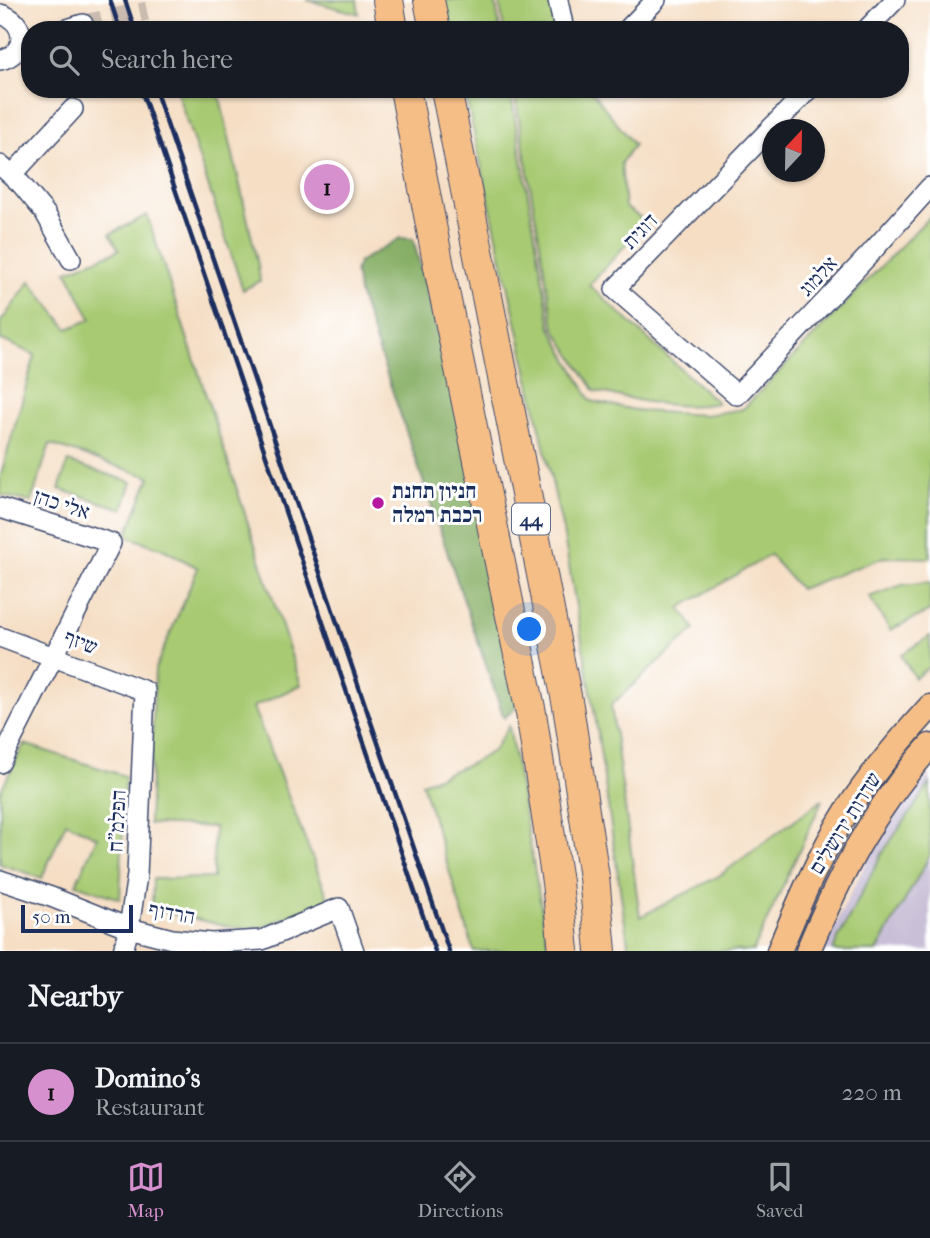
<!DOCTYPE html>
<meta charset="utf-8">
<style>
body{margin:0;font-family:"IM FELL French Canon","Frank Ruhl Libre",serif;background:#242831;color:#f1f3f6}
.compass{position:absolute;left:762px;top:119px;width:63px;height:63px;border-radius:50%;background:#171b24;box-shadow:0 2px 5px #0004;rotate:22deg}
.scale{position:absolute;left:21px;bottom:18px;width:112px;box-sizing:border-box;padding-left:7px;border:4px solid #1b2f5e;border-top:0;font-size:19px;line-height:24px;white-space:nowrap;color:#1b2f5e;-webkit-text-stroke:5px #fff;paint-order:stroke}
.you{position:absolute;left:530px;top:630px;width:24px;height:24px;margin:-18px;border:5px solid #fff;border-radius:50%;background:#1a73e8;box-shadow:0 0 0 10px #1a73e833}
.badge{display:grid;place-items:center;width:46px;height:46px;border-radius:50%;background:#d690ce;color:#111;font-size:23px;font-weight:700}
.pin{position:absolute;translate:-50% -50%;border:4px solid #fff;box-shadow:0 2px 7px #0006}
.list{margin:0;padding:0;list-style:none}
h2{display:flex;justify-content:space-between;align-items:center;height:91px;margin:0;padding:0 28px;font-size:30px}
h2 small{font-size:23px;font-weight:400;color:#9ea1a6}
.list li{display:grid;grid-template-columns:46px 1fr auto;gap:21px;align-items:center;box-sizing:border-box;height:98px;padding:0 28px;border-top:2px solid #363941}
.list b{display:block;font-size:26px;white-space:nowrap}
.list p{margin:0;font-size:23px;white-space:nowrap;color:#9ea1a6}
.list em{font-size:23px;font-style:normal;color:#9ea1a6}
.icon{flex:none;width:38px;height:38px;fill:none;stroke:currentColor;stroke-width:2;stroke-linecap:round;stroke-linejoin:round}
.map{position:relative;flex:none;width:930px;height:951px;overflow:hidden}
.search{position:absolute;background:#171b24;box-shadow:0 2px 5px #0004;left:21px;right:21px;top:21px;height:77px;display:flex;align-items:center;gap:18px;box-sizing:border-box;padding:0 24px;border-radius:28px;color:#9ea1a6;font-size:26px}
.sheet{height:189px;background:#171b24}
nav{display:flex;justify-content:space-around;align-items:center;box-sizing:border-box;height:98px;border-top:2px solid #363941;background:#171b24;font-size:19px;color:#9ea1a6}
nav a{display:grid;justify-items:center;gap:4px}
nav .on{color:#d690ce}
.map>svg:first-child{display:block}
.industrial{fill:#c9bfd7}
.green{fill:#a8ca73;stroke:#627c68;stroke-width:2}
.forest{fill:#86ae65;stroke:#506e62;stroke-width:2}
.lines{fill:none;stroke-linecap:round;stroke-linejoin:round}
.minor-tunnel{stroke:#c9bbb0;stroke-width:19;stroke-dasharray:19 10;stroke-linecap:butt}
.minor-casing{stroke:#3c496d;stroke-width:22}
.major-casing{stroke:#3c496d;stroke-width:27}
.highway-casing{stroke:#3c496d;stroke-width:32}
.minor{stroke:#fff;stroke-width:19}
.major{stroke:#f6be87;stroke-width:24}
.highway{stroke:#f6be87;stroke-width:30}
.rail{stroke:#1b2f5e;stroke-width:4.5}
.poi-dot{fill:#b5179e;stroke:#fff;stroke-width:2.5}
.labels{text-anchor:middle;stroke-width:6;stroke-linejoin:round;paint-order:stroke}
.shield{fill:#fff;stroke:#5f6d8e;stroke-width:2}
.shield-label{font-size:19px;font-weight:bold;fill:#1b2f5e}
.street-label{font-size:21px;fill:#1b2f5e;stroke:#fff}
.poi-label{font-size:21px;font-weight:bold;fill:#1b2f5e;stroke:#fff;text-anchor:start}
</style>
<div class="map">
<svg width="930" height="951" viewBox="0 0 930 951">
<rect width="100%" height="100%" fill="#fff"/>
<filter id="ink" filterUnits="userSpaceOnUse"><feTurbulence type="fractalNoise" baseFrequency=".0143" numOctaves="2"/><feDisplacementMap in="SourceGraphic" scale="14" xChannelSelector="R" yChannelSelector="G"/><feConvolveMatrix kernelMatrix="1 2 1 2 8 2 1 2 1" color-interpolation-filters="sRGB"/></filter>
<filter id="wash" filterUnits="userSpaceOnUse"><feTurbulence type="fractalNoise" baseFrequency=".00686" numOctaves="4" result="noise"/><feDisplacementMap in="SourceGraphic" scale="28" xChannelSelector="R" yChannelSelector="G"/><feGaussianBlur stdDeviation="1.57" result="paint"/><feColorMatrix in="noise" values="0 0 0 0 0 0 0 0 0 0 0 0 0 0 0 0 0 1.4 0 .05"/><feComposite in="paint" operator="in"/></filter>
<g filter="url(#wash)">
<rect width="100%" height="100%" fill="#f5dec4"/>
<!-- industrial -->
<polygon class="industrial" points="930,774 930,951 822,951 881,833"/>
<!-- green -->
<g class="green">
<polygon points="307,0 357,0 359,14"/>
<polygon points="444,0 495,0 500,30 451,30"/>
<polygon points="499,0 553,0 559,30 504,30"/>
<polygon points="176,89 218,89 258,265 260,281 243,290"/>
<polygon points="464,89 510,89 551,328 591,401 640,411 705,415 743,409 930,216 930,558 884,557 800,589 770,555 680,608 695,629 611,705 640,917 719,876 823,799 753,951 629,951 596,722 563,531"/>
<path d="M514,89h76l44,56 -13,18 4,44 22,15 -58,63 129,118c-43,8 -81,-3 -123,-12l-41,-63z"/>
<polygon points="147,215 301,685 253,707 329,900 260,928 231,927 152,909 153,879 213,878 214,827 149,824 155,669 198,568 163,549 126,536 150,477 50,444 31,502 0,495 0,478 35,355 0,339 0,323 30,281 68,329 91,319 67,271 119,250 110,234"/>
<polygon points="68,462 132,482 123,509 59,489"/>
<polygon points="930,582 930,611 890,630 869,597 902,585"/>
<polygon points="930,636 930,666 915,678 901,655"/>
<polygon points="509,726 549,951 474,951 422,783 472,763 493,751"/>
<polygon points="24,744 125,776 120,899 76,884 97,837 66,822 42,878 0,864 0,792"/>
<polygon points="930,784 930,855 877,951 833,951 837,941 881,855"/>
</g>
<!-- forest -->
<polygon class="forest" points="400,238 413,239 459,415 518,706 504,718 359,293 355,272 359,262"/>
</g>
<g filter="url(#ink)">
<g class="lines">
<!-- minor-tunnel -->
<polyline class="minor-tunnel" points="83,24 147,11"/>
<!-- minor casing -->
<g class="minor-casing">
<g id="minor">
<polyline points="558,0 564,30"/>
<path d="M0,14c28,7 28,40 0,46"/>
<polyline points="64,30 83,24"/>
<polyline points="627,30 656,0"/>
<polyline points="866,30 895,0"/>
<polyline points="809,89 615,289 737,395 868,256 930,187"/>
<polyline points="0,165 21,184 45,213 71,259"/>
<polyline points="12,175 73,109"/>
<polyline points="0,508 111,543 0,763"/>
<polyline points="0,637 145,691 137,875 129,928 123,951"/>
<polyline points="0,880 51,897 129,928 172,939 211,943 262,940 339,908 354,951"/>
</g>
</g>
<!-- major casing -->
<g class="major-casing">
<g id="major">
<path d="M779,951c20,-48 40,-96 68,-140 24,-37 53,-71 83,-104"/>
<path d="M808,951c32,-77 66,-143 122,-205"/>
</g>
</g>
<!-- highway casing -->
<g class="highway-casing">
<g id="highway">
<polyline points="388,0 393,30"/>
<polyline points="429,0 435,30"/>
<polyline points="405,89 439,267 531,713 557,882 564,951"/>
<polyline points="446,89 568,706 594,877 601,951"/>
</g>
</g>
<!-- minor -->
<use href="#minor" class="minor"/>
<!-- major -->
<use href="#major" class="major"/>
<!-- highway -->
<use href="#highway" class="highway"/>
<!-- rail -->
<g class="rail">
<polyline points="110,0 120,30"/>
<polyline points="125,0 135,30"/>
<polyline points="141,89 435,951"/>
<polyline points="155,89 449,951"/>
</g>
</g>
</g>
<!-- markers -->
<circle class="poi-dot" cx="378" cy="503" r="7"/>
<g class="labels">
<!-- shield labels -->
<rect class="shield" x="512" y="503.5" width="38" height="31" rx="5"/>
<g class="shield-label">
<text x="531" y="526">44</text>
</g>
<!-- street labels -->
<g class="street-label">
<text transform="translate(640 231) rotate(-46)" y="7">דוגית</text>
<text transform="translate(818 276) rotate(-47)" y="7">אלמוג</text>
<text transform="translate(62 504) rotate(18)" y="7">אלי כהן</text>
<text transform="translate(81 642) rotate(21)" y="7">שיזף</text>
<text transform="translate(117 821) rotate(-87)" y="7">הפלמ"ח</text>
<text transform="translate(845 823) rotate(-58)" y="7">שדרות ירושלים</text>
<text transform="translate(172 913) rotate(10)" y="7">הרדוף</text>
</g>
<!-- poi labels -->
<g class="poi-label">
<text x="392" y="498">חניון תחנת<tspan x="392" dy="24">רכבת רמלה</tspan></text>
</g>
</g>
</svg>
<svg class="compass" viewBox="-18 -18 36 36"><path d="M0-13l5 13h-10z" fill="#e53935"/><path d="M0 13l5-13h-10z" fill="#9ea1a6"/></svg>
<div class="scale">50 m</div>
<div class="you"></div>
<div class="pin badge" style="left:327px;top:187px">1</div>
<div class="search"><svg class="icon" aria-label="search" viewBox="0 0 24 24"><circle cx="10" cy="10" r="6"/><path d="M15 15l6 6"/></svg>Search here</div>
</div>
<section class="sheet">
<h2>Nearby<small></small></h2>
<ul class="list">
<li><span class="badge">1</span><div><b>Domino's</b><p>Restaurant</p></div><em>220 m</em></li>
</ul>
</section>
<nav>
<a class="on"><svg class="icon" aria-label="map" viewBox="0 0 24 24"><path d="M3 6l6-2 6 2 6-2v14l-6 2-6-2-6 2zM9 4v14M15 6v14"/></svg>Map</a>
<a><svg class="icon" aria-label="directions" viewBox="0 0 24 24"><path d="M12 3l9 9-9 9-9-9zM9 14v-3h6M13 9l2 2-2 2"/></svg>Directions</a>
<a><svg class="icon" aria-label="saved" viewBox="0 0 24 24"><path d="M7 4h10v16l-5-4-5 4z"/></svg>Saved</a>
</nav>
